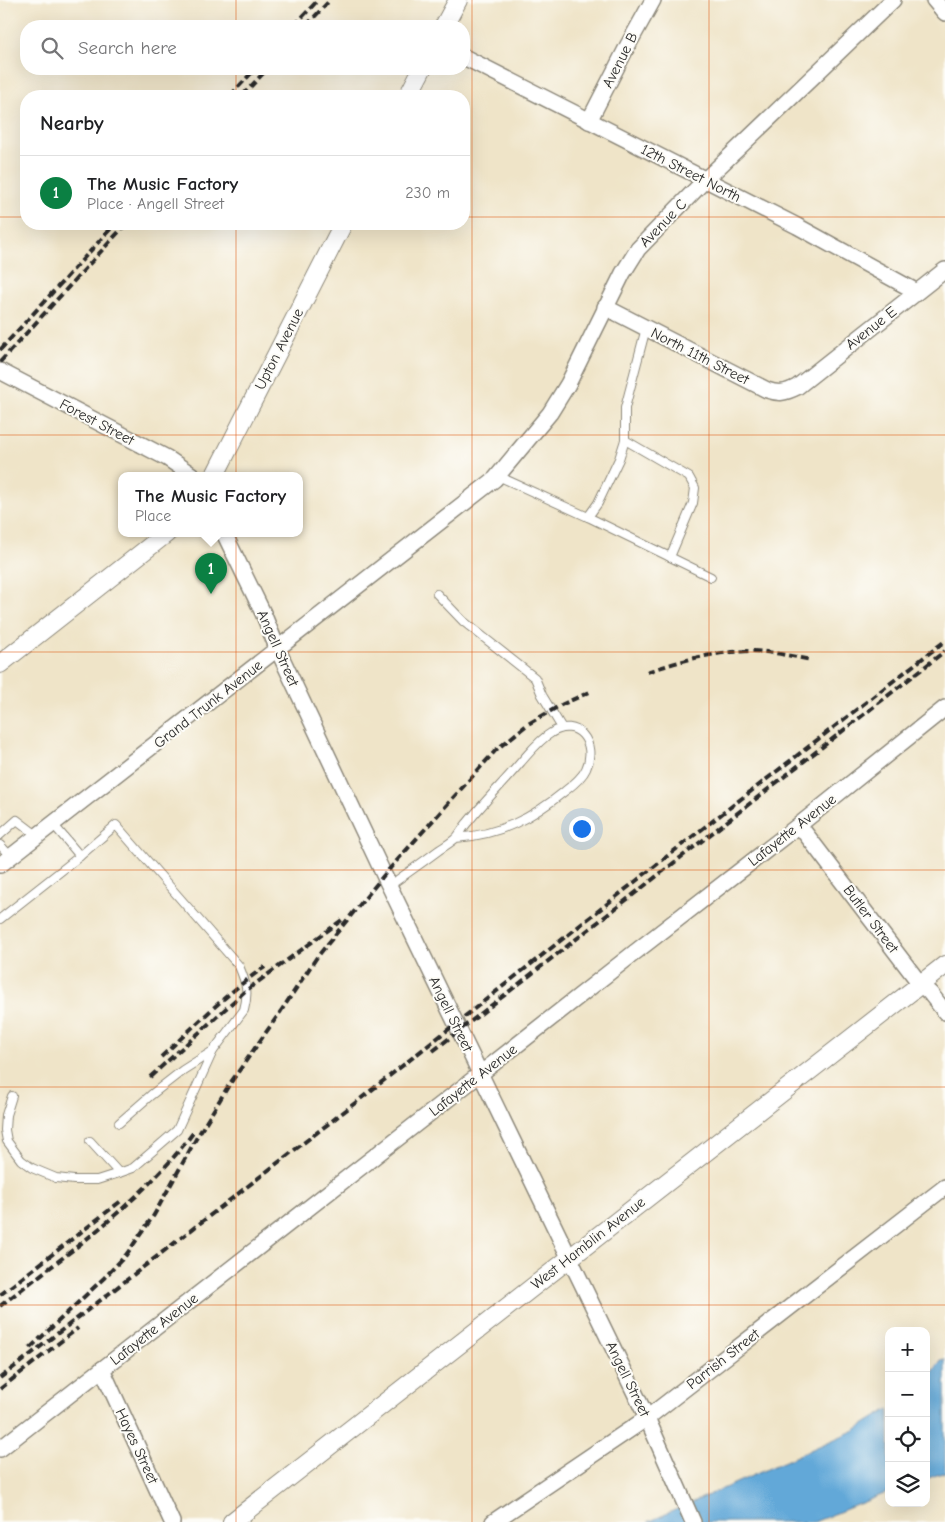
<!DOCTYPE html>
<meta charset="utf-8">
<style>
body{margin:0;font-family:"Comic Neue",sans-serif;background:#f6f6f6;color:#202124}
.controls{position:absolute;right:15px;bottom:15px;display:grid;overflow:hidden;border-radius:10px;box-shadow:0 5px 20px #0002}
.controls button{width:45px;height:45px;display:grid;place-items:center;padding:0;border:0;border-bottom:1px solid #e0e0e0;background:#fff;color:#202124;font:25px sans-serif}
.you{position:absolute;left:581px;top:828px;width:18px;height:18px;margin:-12px;border:4px solid #fff;border-radius:50%;background:#1a73e8;box-shadow:0 0 0 8px #1a73e833}
.badge{display:grid;place-items:center;width:32px;height:32px;border-radius:50%;background:#0b8043;color:#fff;font-size:16px;font-weight:700}
.pin{position:absolute;translate:-50% -41px;filter:drop-shadow(0 1px 2px #0008)}
.pin::after{content:'';position:absolute;top:26px;width:18px;height:15px;background:inherit;clip-path:polygon(0 0,100% 0,50% 100%)}
.popup{position:absolute;left:118px;top:472px;width:185px;height:65px;box-sizing:border-box;display:grid;place-content:center;border-radius:10px;background:#fff;filter:drop-shadow(0 1px 4px #0005);font-size:16px;white-space:nowrap;color:#757577}
.popup b{font-size:19px;color:#202124}
.popup::after{content:'';position:absolute;left:50%;top:100%;margin-left:-10px;border:10px solid transparent;border-top-color:#fff}
.list{margin:0;padding:0;list-style:none}
h2{display:flex;justify-content:space-between;align-items:center;height:65px;margin:0;padding:0 20px;font-size:21px}
h2 small{font-size:16px;font-weight:400;color:#757577}
.list li{display:grid;grid-template-columns:32px 1fr auto;gap:15px;align-items:center;box-sizing:border-box;height:75px;padding:0 20px;border-top:1px solid #e0e0e0}
.list b{display:block;font-size:19px;white-space:nowrap}
.list p{margin:0;font-size:16px;white-space:nowrap;color:#757577}
.list em{font-size:16px;font-style:normal;color:#757577}
.icon{flex:none;width:28px;height:28px;fill:none;stroke:currentColor;stroke-width:2;stroke-linecap:round;stroke-linejoin:round}
.map{position:relative;flex:none;width:945px;height:1522px;overflow:hidden}
.search{position:absolute;background:#fff;box-shadow:0 5px 20px #0002;left:20px;top:20px;width:450px;height:55px;display:flex;align-items:center;gap:12px;box-sizing:border-box;padding:0 18px;border-radius:20px;color:#757577;font-size:19px}
.panel{position:absolute;background:#fff;box-shadow:0 5px 20px #0002;left:20px;top:90px;width:450px;height:140px;border-radius:20px}
.map>svg:first-child{display:block}
.water{fill:#62a8d8;stroke:#466a82}
.lines{fill:none;stroke-linecap:round;stroke-linejoin:round}
.service-casing{stroke:#8d887a;stroke-width:10}
.minor-casing{stroke:#8d887a;stroke-width:18}
.tertiary-casing{stroke:#8d887a;stroke-width:20}
.service{stroke:#fff;stroke-width:8}
.minor{stroke:#fff;stroke-width:15}
.tertiary{stroke:#fff;stroke-width:18}
.rail{stroke:#2b2b2b;stroke-width:4;stroke-dasharray:8 4;stroke-linecap:butt}
.grid{fill:none;stroke:#df570e;stroke-width:1;stroke-opacity:0.55}
.labels{text-anchor:middle;stroke-width:4;stroke-linejoin:round;paint-order:stroke}
.street-label{font-size:15px;fill:#2b2b2b;stroke:#fdfcf7}
</style>
<div class="map">
<svg width="945" height="1522" viewBox="0 0 945 1522">
<rect width="100%" height="100%" fill="#fdfcf7"/>
<filter id="ink" filterUnits="userSpaceOnUse"><feTurbulence type="fractalNoise" baseFrequency=".02" numOctaves="2"/><feDisplacementMap in="SourceGraphic" scale="10" xChannelSelector="R" yChannelSelector="G"/><feConvolveMatrix kernelMatrix="1 2 1 2 8 2 1 2 1" color-interpolation-filters="sRGB"/></filter>
<filter id="wash" filterUnits="userSpaceOnUse"><feTurbulence type="fractalNoise" baseFrequency=".0096" numOctaves="4" result="noise"/><feDisplacementMap in="SourceGraphic" scale="20" xChannelSelector="R" yChannelSelector="G"/><feGaussianBlur stdDeviation="1.12" result="paint"/><feColorMatrix in="noise" values="0 0 0 0 0 0 0 0 0 0 0 0 0 0 0 0 0 1.4 0 .05"/><feComposite in="paint" operator="in"/></filter>
<g filter="url(#wash)">
<rect width="100%" height="100%" fill="#efe4c8"/>
<!-- water -->
<g class="water">
<polygon points="945,1359 945,1472 926,1479 926,1382 941,1360"/>
<polygon points="889,1409 889,1492 814,1522 648,1522 855,1430"/>
</g>
</g>
<g filter="url(#ink)">
<g class="lines">
<!-- service casing -->
<g class="service-casing">
<g id="service">
<polyline points="625,440 689,477 695,488 693,503 670,557"/>
<polyline points="498,476 588,517 711,577"/>
<polyline points="588,517 598,503 619,459 625,440 625,408 646,328"/>
<polyline points="437,594 463,621 535,678 542,695 562,728"/>
<polyline points="0,835 17,820 38,836"/>
<polyline points="0,845 11,857"/>
<path d="M389,886c17,-12 34,-24 50,-36 6,-4 13,-8 18,-13 4,-5 7,-11 11,-15 17,-21 36,-40 53,-60 9,-10 18,-22 30,-29 26,-17 47,10 35,36 -4,9 -13,16 -21,22 -33,27 -65,44 -109,47"/>
<polyline points="0,919 80,856"/>
<path d="M12,1096l-6,19 -1,15 2,11 14,19 11,8 24,10 18,2h23l22,-7 14,-5 44,-38 36,-79 31,-41c5,-19 2,-27 -5,-44l-123,-141 -36,31 -27,-32"/>
<polyline points="119,1123 151,1095 183,1070 213,1051"/>
<polyline points="90,1141 119,1173"/>
</g>
</g>
<!-- minor casing -->
<g class="minor-casing">
<g id="minor">
<polyline points="934,0 945,13"/>
<polyline points="464,57 797,226 917,292"/>
<polyline points="589,121 628,45 653,0"/>
<path d="M605,307l162,83c12,4 18,3 30,-3l148,-117"/>
<polyline points="0,371 167,458 192,475"/>
<polyline points="224,533 263,613 278,650 384,875 647,1418 693,1522"/>
<polyline points="799,825 921,985 930,993 945,1012"/>
<polyline points="0,865 495,479 550,413 568,384 623,273 638,249 705,180 893,0"/>
<polyline points="102,1369 172,1522"/>
<polyline points="0,1449 466,1085 634,953 799,825 945,708"/>
<polyline points="493,1522 647,1418 945,1187"/>
</g>
</g>
<!-- tertiary casing -->
<g class="tertiary-casing">
<g id="tertiary">
<polyline points="444,26 458,0"/>
<polyline points="408,96 422,69"/>
<polyline points="215,475 343,224"/>
<polyline points="0,664 167,533"/>
<polyline points="232,1522 945,965"/>
</g>
</g>
<!-- service -->
<use href="#service" class="service"/>
<!-- minor -->
<use href="#minor" class="minor"/>
<!-- tertiary -->
<use href="#tertiary" class="tertiary"/>
<!-- rail -->
<g class="rail">
<polyline points="294,26 318,0"/>
<polyline points="306,26 330,0"/>
<polyline points="230,96 255,69"/>
<polyline points="242,96 267,69"/>
<polyline points="0,350 115,224"/>
<polyline points="0,362 126,224"/>
<path d="M647,672c35,-12 70,-21 107,-21 19,1 38,5 57,9"/>
<polyline points="433,1051 945,651"/>
<path d="M161,1057c34,-31 66,-65 104,-90"/>
<polyline points="150,1077 244,992 342,920"/>
<polyline points="0,1295 121,1201"/>
<path d="M0,1306c68,-53 141,-103 193,-173"/>
<polyline points="30,1348 104,1278 126,1255 154,1215 197,1137 229,1085 281,1011 317,957 384,875 496,750 528,724 563,704 592,691"/>
<polyline points="0,1378 359,1100 679,847 945,641"/>
<polyline points="0,1389 78,1328"/>
</g>
</g>
</g>
<!-- grid -->
<path class="grid" d="M236,0v26M472,0v1522M709,0v1522M236,69v27M0,217h26M464,217h481M236,224v1298M0,435h945M0,652h945M0,870h945M0,1087h945M0,1305h945"/>
<g class="labels">
<!-- street labels -->
<g class="street-label">
<text transform="translate(620 60) rotate(-63)" y="5">Avenue B</text>
<text transform="translate(691 173) rotate(27)" y="5">12th Street North</text>
<text transform="translate(663 223) rotate(-46)" y="5">Avenue C</text>
<text transform="translate(871 328) rotate(-38)" y="5">Avenue E</text>
<text transform="translate(279 349) rotate(-63)" y="5">Upton Avenue</text>
<text transform="translate(700 356) rotate(27)" y="5">North 11th Street</text>
<text transform="translate(97 422) rotate(28)" y="5">Forest Street</text>
<text transform="translate(278 648) rotate(66)" y="5">Angell Street</text>
<text transform="translate(208 704) rotate(-38)" y="5">Grand Trunk Avenue</text>
<text transform="translate(792 830) rotate(-38)" y="5">Lafayette Avenue</text>
<text transform="translate(871 919) rotate(53)" y="5">Butler Street</text>
<text transform="translate(451 1014) rotate(64)" y="5">Angell Street</text>
<text transform="translate(473 1080) rotate(-38)" y="5">Lafayette Avenue</text>
<text transform="translate(588 1243) rotate(-38)" y="5">West Hamblin Avenue</text>
<text transform="translate(154 1329) rotate(-38)" y="5">Lafayette Avenue</text>
<text transform="translate(723 1359) rotate(-38)" y="5">Parrish Street</text>
<text transform="translate(628 1379) rotate(64)" y="5">Angell Street</text>
<text transform="translate(137 1446) rotate(65)" y="5">Hayes Street</text>
</g>
</g>
</svg>
<div class="controls">
<button>+</button>
<button>−</button>
<button><svg class="icon" aria-label="locate" viewBox="0 0 24 24"><circle cx="12" cy="12" r="6"/><path d="M12 2v4M12 18v4M2 12h4M18 12h4"/></svg></button>
<button><svg class="icon" aria-label="layers" viewBox="0 0 24 24"><path d="M12 4l9 5-9 5-9-5zM3 14l9 5 9-5"/></svg></button>
</div>
<div class="you"></div>
<div class="pin badge" style="left:211px;top:594px">1</div>
<div class="popup"><b>The Music Factory</b>Place</div>
<div class="search"><svg class="icon" aria-label="search" viewBox="0 0 24 24"><circle cx="10" cy="10" r="6"/><path d="M15 15l6 6"/></svg>Search here</div>
<section class="panel">
<h2>Nearby<small></small></h2>
<ul class="list">
<li><span class="badge">1</span><div><b>The Music Factory</b><p>Place · Angell Street</p></div><em>230 m</em></li>
</ul>
</section>
</div>
